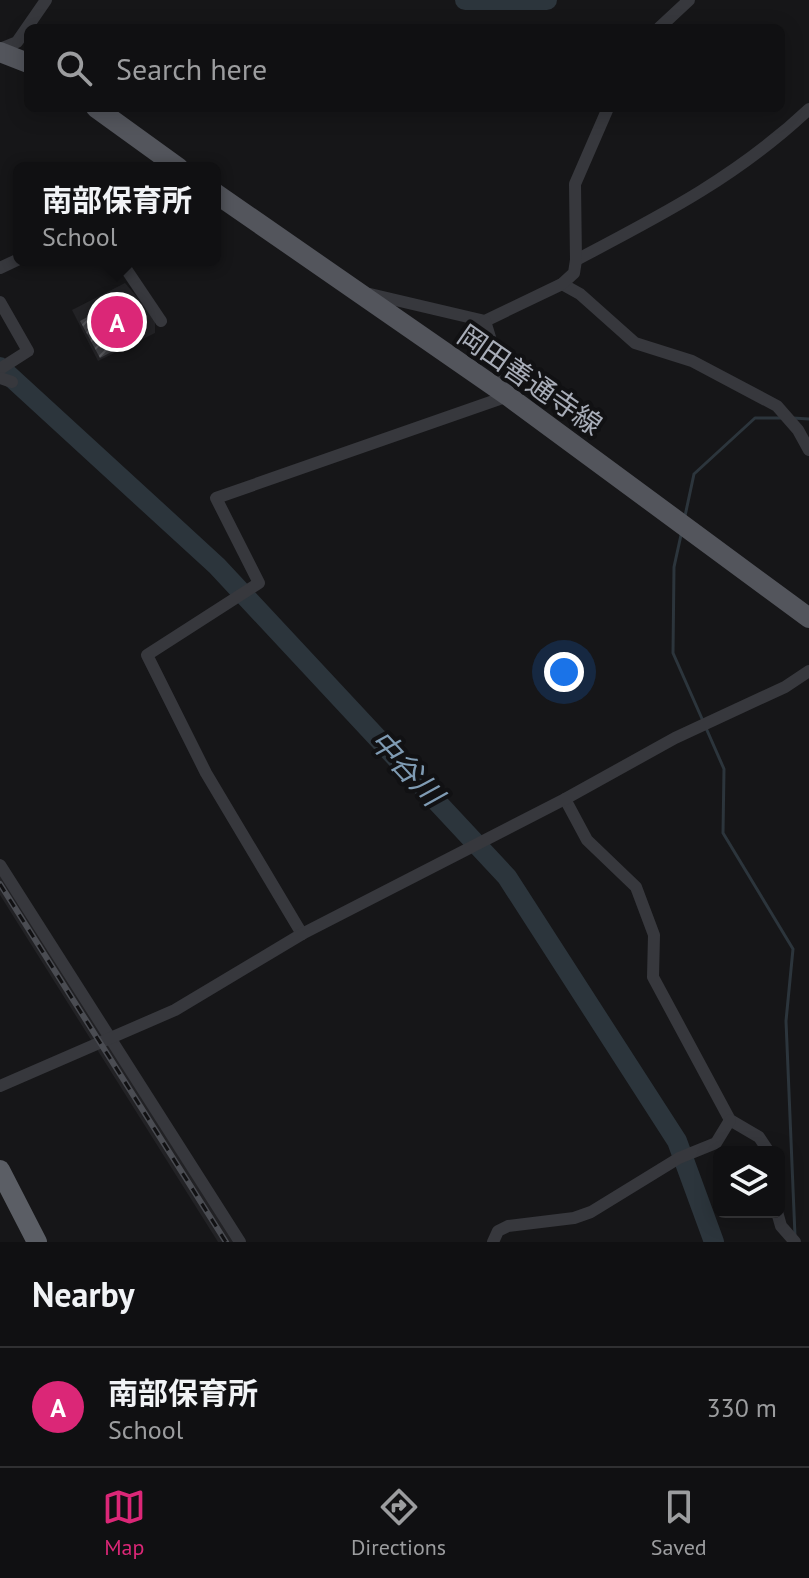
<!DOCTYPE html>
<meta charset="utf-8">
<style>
body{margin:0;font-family:"PT Sans","Noto Sans JP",sans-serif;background:#19191b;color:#f1f3f6}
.controls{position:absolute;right:24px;bottom:24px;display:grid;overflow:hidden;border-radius:12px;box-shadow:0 4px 20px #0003}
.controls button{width:72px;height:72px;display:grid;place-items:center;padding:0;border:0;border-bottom:2px solid #303032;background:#101012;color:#f1f3f6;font:40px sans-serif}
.you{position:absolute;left:564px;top:672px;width:28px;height:28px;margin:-20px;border:6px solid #fff;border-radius:50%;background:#1a73e8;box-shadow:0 0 0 12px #1a73e833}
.badge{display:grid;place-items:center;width:52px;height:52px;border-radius:50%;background:#db2777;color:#fff;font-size:26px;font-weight:700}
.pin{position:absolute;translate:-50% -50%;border:4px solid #fff;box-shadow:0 2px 8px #0006}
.popup{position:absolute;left:13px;top:162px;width:208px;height:104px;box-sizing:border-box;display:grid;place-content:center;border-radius:12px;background:#101012;filter:drop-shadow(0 2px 6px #0005);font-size:26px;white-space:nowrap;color:#9c9d9f}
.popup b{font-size:30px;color:#f1f3f6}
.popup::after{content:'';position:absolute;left:50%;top:100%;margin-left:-16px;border:16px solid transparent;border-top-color:#101012}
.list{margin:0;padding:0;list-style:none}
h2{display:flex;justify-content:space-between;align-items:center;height:104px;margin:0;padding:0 32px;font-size:34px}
h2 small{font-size:26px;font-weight:400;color:#9c9d9f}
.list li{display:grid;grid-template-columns:52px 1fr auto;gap:24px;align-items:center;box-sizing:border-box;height:120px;padding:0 32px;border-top:2px solid #303032}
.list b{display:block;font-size:30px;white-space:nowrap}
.list p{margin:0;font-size:26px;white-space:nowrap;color:#9c9d9f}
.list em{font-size:26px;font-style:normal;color:#9c9d9f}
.icon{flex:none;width:44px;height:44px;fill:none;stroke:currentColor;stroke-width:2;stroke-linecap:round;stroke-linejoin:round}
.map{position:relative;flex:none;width:809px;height:1242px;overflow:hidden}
.search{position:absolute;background:#101012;box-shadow:0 4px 20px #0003;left:24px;right:24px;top:24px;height:88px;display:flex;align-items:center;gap:20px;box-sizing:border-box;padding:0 28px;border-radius:12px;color:#9c9d9f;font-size:30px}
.sheet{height:224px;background:#101012}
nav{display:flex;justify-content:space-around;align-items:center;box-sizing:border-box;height:112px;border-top:2px solid #303032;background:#101012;font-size:22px;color:#9c9d9f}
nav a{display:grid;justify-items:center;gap:4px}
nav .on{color:#db2777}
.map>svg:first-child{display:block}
.built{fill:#222225}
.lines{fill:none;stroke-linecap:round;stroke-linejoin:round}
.stream{stroke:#2c353c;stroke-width:3}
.river{stroke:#2c353c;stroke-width:20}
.building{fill:url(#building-hatch)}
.minor{stroke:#37383d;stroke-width:12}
.primary{stroke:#53555c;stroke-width:20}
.trunk{stroke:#5b5e65;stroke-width:20}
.rail-casing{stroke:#4a4c52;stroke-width:6}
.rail{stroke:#111113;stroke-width:3;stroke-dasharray:9;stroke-linecap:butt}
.labels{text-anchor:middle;stroke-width:8;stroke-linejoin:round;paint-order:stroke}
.street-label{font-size:28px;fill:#a8adb8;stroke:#111113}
.water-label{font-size:30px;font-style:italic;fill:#7f9bb3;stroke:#111113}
</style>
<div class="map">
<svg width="809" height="1242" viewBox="0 0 809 1242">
<defs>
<pattern id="building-hatch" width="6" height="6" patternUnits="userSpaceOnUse" patternTransform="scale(2)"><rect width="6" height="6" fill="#404145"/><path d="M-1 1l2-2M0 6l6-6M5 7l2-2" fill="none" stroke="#595a5e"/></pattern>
</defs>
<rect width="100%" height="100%" fill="#161618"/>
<!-- built -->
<g class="built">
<polygon points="125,283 155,318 155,333 98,361 72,310"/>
<polygon points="0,874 233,1242 218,1242 0,895"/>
</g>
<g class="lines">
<!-- stream -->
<g class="stream">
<polyline points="793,418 809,419"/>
<polyline points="685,516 694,474 755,418 781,418"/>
<polyline points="681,535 674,567 673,653 703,721"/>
<polyline points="706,728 724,769 723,833 793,949 786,1021 795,1236"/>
</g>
<!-- river -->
<g class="river">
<polyline points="465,0 547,0"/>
<polyline points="0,367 217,566 507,877 677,1141 714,1242"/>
</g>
</g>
<!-- building -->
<polygon class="building" points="104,308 118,334 139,323 145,334 100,358 80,321"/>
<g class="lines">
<!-- minor -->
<g class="minor">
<polyline points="659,28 689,0"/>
<polyline points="0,49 17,42 46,0"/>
<polyline points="120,260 161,321"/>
<path d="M576,260c86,-45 162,-84 233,-151"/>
<polyline points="0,268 19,259"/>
<polyline points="562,284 580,294 635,343 692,361 777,406 798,430 809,450"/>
<polyline points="370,294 485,321 562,284 574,273 576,260 575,184 608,108"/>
<polyline points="0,302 28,351 0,369"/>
<polyline points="0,378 12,382"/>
<polyline points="565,799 587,840 636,887 654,935 653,977 730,1120 759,1137 769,1152"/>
<polyline points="0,865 240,1242"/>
<polyline points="302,934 206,773 147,655 259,583 216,498 508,396 485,321"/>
<polyline points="0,1086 175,1010 302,934 565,799 675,738 785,687 809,671"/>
<polyline points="777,1212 781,1226 795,1242"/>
<polyline points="493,1242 498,1231 508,1226 574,1218 591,1212 679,1158 716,1143 730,1120"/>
</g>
<!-- primary -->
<g class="primary">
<polyline points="0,52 28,63"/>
<polyline points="96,108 179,168"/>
<polyline points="215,193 508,396 809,618"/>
</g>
<!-- trunk -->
<polyline class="trunk" points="0,1170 37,1242"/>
<!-- rail casing -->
<g class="rail-casing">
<polyline id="rail" points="0,884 226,1242"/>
</g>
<!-- rail -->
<use href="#rail" class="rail"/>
</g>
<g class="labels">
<!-- street labels -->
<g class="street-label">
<text transform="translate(530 380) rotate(35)" y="10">岡田善通寺線</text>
</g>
<!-- water labels -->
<g class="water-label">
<text transform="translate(406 768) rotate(47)" y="10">中谷川</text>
</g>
</g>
</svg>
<div class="controls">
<button><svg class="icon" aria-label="layers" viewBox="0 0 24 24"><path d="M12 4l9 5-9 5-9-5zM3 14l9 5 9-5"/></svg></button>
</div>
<div class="you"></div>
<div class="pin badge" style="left:117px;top:322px">A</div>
<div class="popup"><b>南部保育所</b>School</div>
<div class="search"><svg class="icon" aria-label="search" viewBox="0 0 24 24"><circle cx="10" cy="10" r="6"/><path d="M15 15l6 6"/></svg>Search here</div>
</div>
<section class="sheet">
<h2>Nearby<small></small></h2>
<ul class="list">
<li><span class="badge">A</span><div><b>南部保育所</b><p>School</p></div><em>330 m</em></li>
</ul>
</section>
<nav>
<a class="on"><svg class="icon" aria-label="map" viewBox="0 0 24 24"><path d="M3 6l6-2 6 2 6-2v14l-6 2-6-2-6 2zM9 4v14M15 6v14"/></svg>Map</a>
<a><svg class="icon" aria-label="directions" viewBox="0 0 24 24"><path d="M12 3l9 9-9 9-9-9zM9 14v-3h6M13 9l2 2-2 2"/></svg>Directions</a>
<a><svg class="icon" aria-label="saved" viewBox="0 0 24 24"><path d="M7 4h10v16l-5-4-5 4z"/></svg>Saved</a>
</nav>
